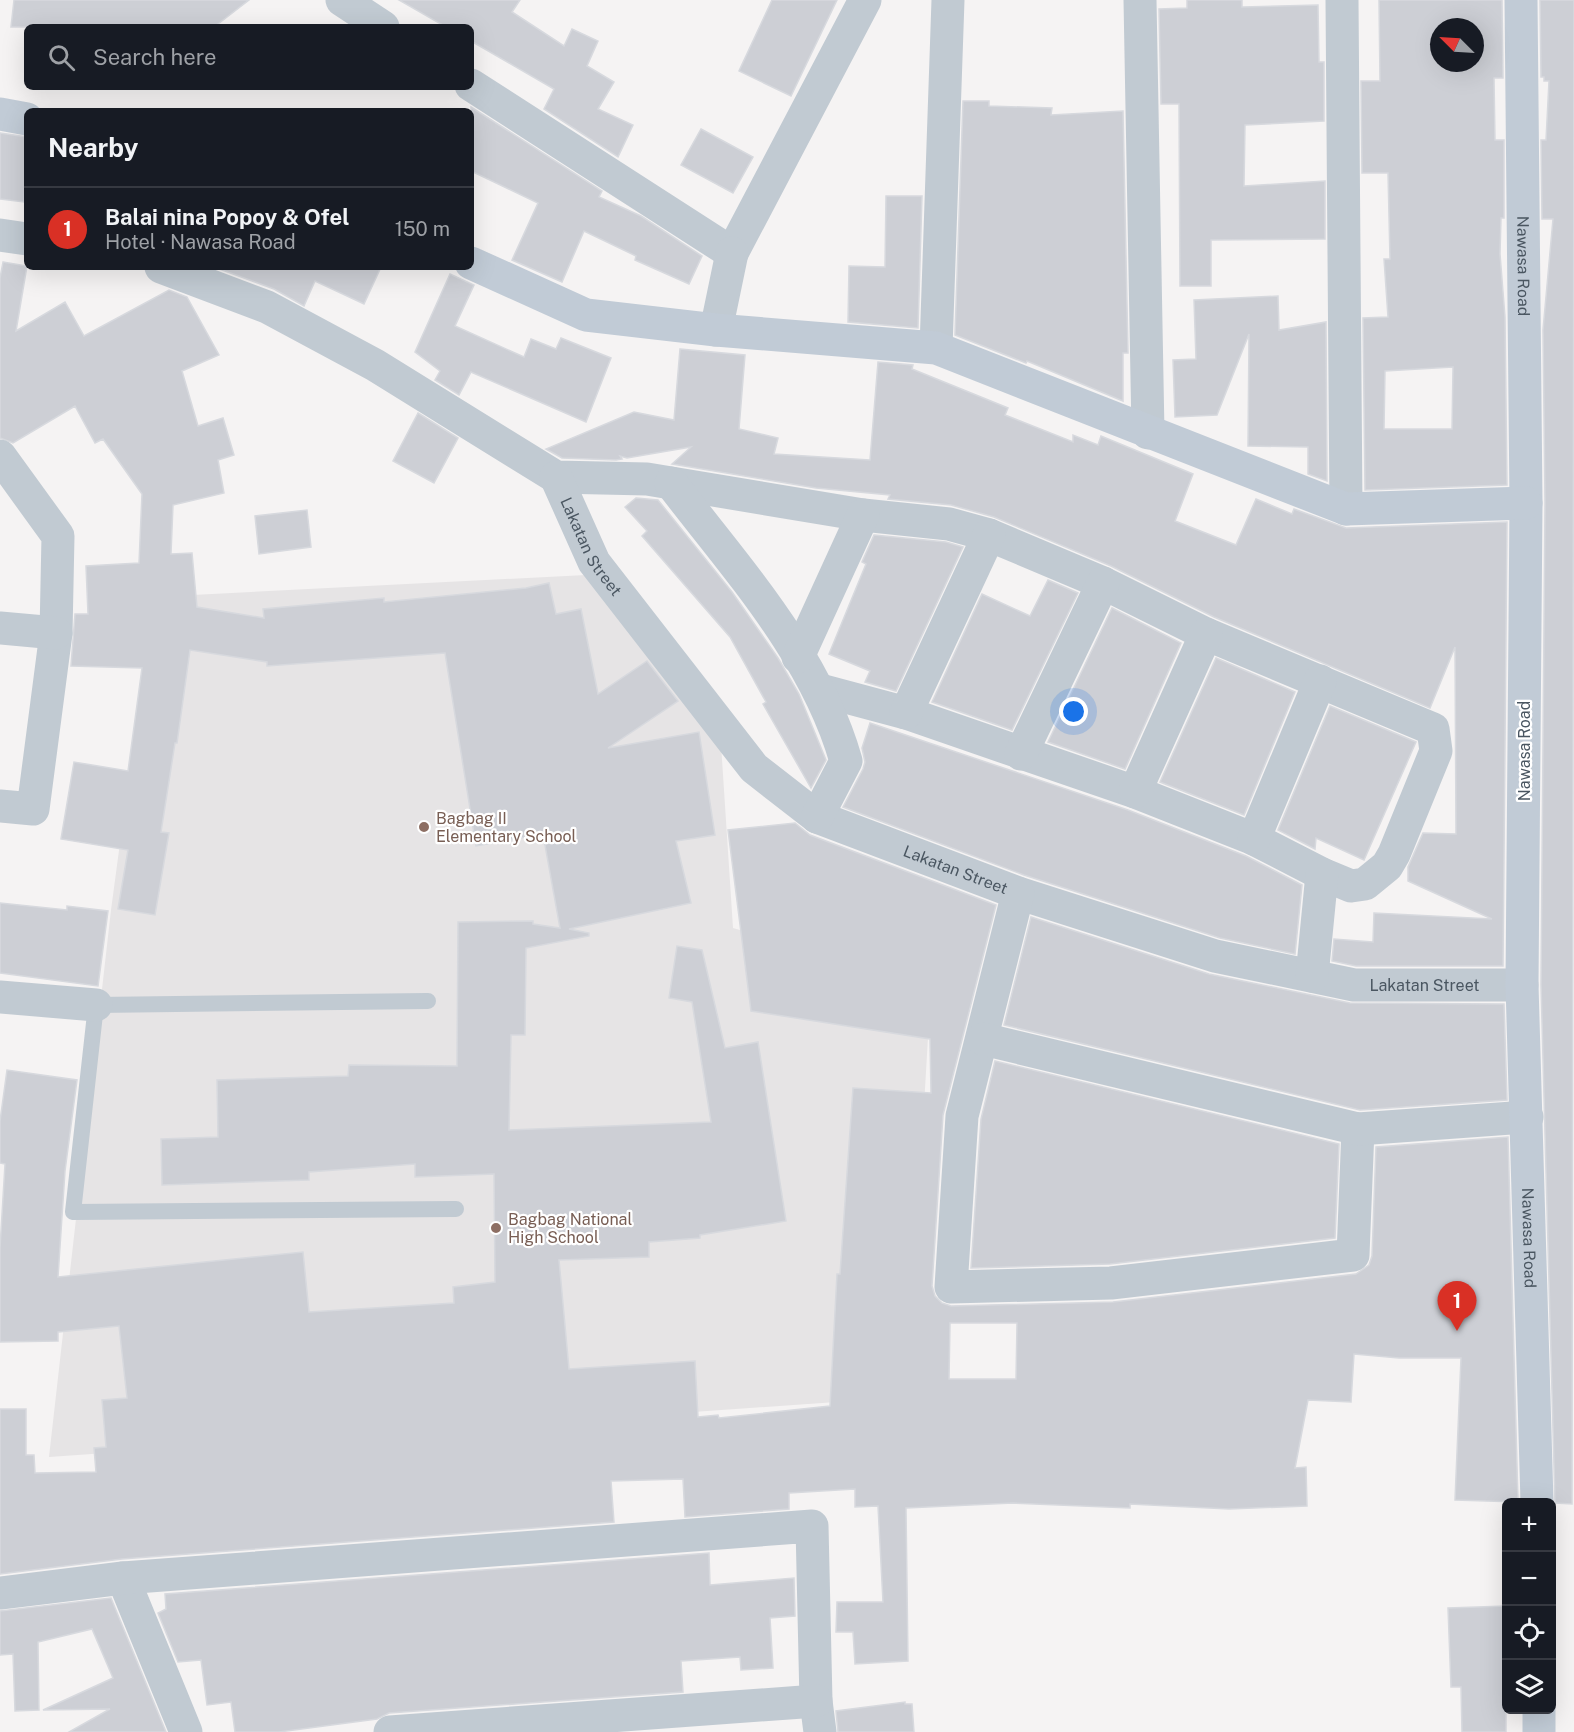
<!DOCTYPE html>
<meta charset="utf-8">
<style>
body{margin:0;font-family:"Public Sans",sans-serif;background:#242831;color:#f1f3f6}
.controls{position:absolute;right:18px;bottom:18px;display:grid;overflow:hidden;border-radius:9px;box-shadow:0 6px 24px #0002}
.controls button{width:54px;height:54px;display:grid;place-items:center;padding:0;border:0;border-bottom:2px solid #363941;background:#171b24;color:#f1f3f6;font:30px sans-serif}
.compass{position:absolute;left:1430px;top:18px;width:54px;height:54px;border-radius:50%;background:#171b24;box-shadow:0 6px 24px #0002;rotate:294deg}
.you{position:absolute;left:1074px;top:712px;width:21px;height:21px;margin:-15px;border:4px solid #fff;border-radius:50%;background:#1a73e8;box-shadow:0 0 0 9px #1a73e833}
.badge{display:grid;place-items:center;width:39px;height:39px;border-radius:50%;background:#d93025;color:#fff;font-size:20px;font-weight:700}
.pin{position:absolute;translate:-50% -50px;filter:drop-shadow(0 2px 3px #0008)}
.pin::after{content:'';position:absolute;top:32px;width:21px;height:18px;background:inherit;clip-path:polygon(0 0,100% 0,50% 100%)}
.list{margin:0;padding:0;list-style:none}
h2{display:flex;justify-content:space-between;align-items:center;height:78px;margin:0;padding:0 24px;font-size:26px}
h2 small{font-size:20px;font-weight:400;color:#9ea1a6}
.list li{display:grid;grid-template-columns:39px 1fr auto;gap:18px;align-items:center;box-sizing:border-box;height:84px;padding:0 24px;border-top:2px solid #363941}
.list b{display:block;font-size:22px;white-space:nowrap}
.list p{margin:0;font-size:20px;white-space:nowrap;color:#9ea1a6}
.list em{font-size:20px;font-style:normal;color:#9ea1a6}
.icon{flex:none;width:33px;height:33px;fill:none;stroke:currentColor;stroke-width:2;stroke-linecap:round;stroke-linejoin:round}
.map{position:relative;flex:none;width:1574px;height:1732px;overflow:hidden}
.search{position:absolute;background:#171b24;box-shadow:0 6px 24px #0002;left:24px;top:24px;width:450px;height:66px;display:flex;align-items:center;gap:15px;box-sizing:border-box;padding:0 21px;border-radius:9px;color:#9ea1a6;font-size:22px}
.panel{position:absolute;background:#171b24;box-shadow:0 6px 24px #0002;left:24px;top:108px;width:450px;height:162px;border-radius:9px}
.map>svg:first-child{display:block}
.education{fill:#e6e4e5}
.building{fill:#cdcfd5;stroke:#d7d9de;stroke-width:1.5;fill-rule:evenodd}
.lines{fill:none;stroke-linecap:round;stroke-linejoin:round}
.lane{stroke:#c1cad2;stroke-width:16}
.street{stroke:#c1cad2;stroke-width:33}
.secondary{stroke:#c1cbd6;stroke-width:33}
.education-dot{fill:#8d6e63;stroke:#fff;stroke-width:2}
.labels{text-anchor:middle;stroke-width:4.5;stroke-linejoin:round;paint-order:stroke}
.street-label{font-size:16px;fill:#4a5661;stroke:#fff}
.education-label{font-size:16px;fill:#785e54;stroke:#fff;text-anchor:start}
</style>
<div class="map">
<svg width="1574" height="1732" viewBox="0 0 1574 1732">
<rect width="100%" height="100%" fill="#f5f3f3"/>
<!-- education -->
<polygon class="education" points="586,575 721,744 733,928 931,986 907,1397 49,1457 111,910 153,597"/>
<!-- building -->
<g class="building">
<polygon points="14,0 249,0 214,27 11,27"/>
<polygon points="399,0 520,0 512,12 564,46 572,29 598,41 587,66 614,82 598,109 633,125 618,157 544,109 554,89 471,41 471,27 446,27"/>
<polygon points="772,0 837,0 791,96 739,71"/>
<polygon points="1187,0 1242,0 1242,7 1318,5 1319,62 1324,62 1324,121 1245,125 1244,186 1325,181 1325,239 1211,240 1211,286 1180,286 1179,104 1161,104 1159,9 1187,8"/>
<path d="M1379,0h123l1,78h-9l1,62h9v78h-3l-1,36 5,63 2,168 -142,5 -2,-172 25,-1 -4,-58h6l-2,-86h-26l-1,-92h19zM1439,27h36v36h-36zM1453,367l-1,62h-68l1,-58z"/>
<polygon points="1540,0 1574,0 1572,1504 1555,1503 1541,985 1545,503 1543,330 1553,219 1542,219 1541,140 1546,140 1549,81 1544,81 1544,77 1541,77"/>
<polygon points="963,101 989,101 989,106 1052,108 1051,115 1123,111 1128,353 1123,353 1123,401 1027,361 1026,363 955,335"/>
<polygon points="471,107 602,191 599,197 641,216 702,256 689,284 635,260 636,256 584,231 562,282 512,260 538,203 471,171"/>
<polygon points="701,129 753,157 733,193 681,165"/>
<polygon points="0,133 27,137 24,202 0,199"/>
<polygon points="886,196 922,196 918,328 848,322 849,266 885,267"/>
<path d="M3,262l24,4 -11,65 49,-29 19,34 85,-46 18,7 32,58 -37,16 16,55 25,-8 11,37 -16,5 6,33 -51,12 -2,49 21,-1 5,54 67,11 -1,-9 121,-11v4l142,-14 23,-5 7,31 25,-5 17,85 49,-33 31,40 -70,47 91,-16 16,103 -39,6 15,62 -122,26 20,4v3l-63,12 -1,87h-14l-2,95 202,-8 -19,-120 -23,-4 8,-52 25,4 23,98 33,-6 28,179 -86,14v3l-51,4v15l-90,3 10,109 126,-8 3,56 20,-2 1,3 111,-12 7,-132h3l13,-186 78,5 -1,-54 -179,-28 -23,-181 67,-7 15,12 186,70 -53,210 -11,171 3,10 7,7 9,3 162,-4 243,-28 13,-9 3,-9 4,-109 132,-10 10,365 -63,-2 6,-142h-62l-45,-4 -3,48 -43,-2 -13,68 11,-1 1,39 -78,3 -99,-5v4l-117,-5 -107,5 2,153 -53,3 -2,-32h-17l1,-30h46l-5,-96 -23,1v-18l-66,4v16l-104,8 -2,-38 -72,2 3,41 -492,37 -122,15v-165h26v46h8l1,18 61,-1 -2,-24 12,-1 -4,-47 25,-2 -8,-72 -61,6v9l-58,1v-94l5,-84 -5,-1v-42l7,-51 70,10 -12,91 -7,106 245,-25 6,60 145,-9 -1,-16 42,-5 -1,-108 -79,3v-13l-106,8v8l-147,5 -1,-46 57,-2 -1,-57 131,-4 1,-11 108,1 1,-144 75,-1v3l27,4 -17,-94 -67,12 -31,-193 -178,13v-4l-77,-12 -13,93h-2l-14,89 8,1 -14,82 -37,-6 10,-59 -67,-11 13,-77 54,9 14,-103 -71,-2 4,-52h13l-2,-48 53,-3 3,-69 -39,-55 -8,4 -20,-37 -62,37 -13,-5v-160zM950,1323h67l-1,56h-67z"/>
<polygon points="214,267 381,267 364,304 315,281 304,306 274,289"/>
<polygon points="450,274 474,285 455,326 524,357 531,339 556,349 561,338 611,358 586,422 471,372 459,395 435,380 440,371 415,352"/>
<polygon points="1278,296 1279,330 1326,322 1327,481 1308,474 1308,447 1248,446 1249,334 1217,415 1175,417 1173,360 1196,359 1194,300"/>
<polygon points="680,349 745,355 739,429 778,438 774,454 870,460 878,362 913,365 912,369 1008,408 1005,415 1073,442 1073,435 1098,445 1101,436 1193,474 1175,521 1236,545 1256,499 1292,514 1294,509 1346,528 1507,522 1503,966 1356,966 1332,961 1334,939 1373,942 1374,913 1492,919 1408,881 1408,867 1423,833 1456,834 1455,647 1430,708 1214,617 1111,566 994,517 951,505 888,499 890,495 816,488 672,464 691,447 627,458 620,456 622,459 616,460 562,458 546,449 634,412 674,420"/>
<polygon points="418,413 458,438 434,483 393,461"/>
<polygon points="636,498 658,500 732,592 778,658 799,694 826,760 811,788 763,704 766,702 730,637 642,536 647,531 625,507"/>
<polygon points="307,510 311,547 259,554 255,516"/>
<polygon points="874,535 946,542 963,547 896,691 865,682 870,671 829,654 866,564 862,562"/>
<polygon points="1048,580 1078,593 1012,730 932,702 982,594 1030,616"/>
<polygon points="1112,608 1181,643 1125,769 1048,742"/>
<polygon points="1216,658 1295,692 1244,815 1160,782"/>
<polygon points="1330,706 1416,742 1364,860 1316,838 1315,849 1278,830"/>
<polygon points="870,723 1128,810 1246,856 1302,885 1295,954 1220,938 1024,875 843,807 863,769 865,762 862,748"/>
<polygon points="0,903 67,910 67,906 108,911 98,986 0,973"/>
<polygon points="1031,917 1209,974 1350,1003 1504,1004 1507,1100 1360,1110 1004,1025"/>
<polygon points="995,1061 1339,1144 1335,1238 1110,1264 971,1268 981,1119"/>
<polygon points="709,1553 710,1585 794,1578 795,1616 770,1618 773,1668 741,1670 740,1657 681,1661 683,1692 389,1713 377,1719 279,1732 235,1732 231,1702 207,1705 201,1660 178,1662 158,1613 166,1609 165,1594"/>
<polygon points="111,1598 166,1732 69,1732 110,1709 43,1710 113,1678 92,1629 38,1642 39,1710 15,1711 13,1654 0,1655 0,1611"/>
<polygon points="1506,1606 1506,1732 1462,1732 1461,1687 1451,1687 1448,1608"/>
<polygon points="905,1702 905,1704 912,1704 914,1732 838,1732 836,1711"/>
</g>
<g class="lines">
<!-- lane -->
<polyline class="lane" points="428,1001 96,1005 73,1212 456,1209"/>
<!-- street -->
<g class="street">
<polyline points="342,0 383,27"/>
<polyline points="1140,0 1148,433"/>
<polyline points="1342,0 1346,509"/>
<polyline points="471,85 732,253 865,0"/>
<polyline points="0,235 27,239"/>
<polyline points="161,267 267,307 375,365 556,477 647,479 863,515 949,524 989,535 1103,583 1206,634 1433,729 1436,751 1394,854 1387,866 1365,884 1351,886 1322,874 1254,839 1135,792 906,713 820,690"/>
<polyline points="716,330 732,253"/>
<polyline points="936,348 948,0"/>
<polyline points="0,456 58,536 56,633 33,809 0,806"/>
<path id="s1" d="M556,477l38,85 160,206 63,49 201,76 197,63 139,29h168"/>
<path d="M671,483c66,86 145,172 175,278l-29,56"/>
<polyline points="0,628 56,633"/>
<polyline points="798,657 863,515"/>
<polyline points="906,713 989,535"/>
<polyline points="1021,754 1103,583"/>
<polyline points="1135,792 1206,634"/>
<polyline points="1254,839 1320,681"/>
<polyline points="1018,893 962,1116 951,1287 1111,1283 1353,1255 1358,1129"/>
<polyline points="1312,976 1322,874"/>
<polyline points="0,997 96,1005"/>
<polyline points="983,1039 1358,1129 1527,1117"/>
<polyline points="123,1578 186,1732"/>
<polyline points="0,1593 123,1578 812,1526 816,1701 820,1732"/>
<polyline points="390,1732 816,1701"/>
</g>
<!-- secondary -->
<g class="secondary">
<path id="s2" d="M1521,0l5,503 -4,482 15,517"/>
<polyline points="0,114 27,119"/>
<polyline points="471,263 586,315 716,330 936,348 1346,509 1526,503"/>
<polyline points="1539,1710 1539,1732"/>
</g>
</g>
<!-- markers -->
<g class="education-dot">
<circle cx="424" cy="827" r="6"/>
<circle cx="496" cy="1228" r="6"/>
</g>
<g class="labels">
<!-- street labels -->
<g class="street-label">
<text dy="6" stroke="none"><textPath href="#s2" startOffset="266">Nawasa Road</textPath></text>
<text dy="6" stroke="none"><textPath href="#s1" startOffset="78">Lakatan Street</textPath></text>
<text transform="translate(1524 751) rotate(-90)" y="6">Nawasa Road</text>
<text dy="6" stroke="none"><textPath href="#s1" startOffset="582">Lakatan Street</textPath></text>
<text dy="6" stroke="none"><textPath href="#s1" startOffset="1068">Lakatan Street</textPath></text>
<text dy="6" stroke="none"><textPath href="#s2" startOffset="1238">Nawasa Road</textPath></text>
</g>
<!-- education labels -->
<g class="education-label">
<text x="436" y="824">Bagbag II<tspan x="436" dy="18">Elementary School</tspan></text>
<text x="508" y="1225">Bagbag National<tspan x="508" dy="18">High School</tspan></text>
</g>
</g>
</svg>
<div class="controls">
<button>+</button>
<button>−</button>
<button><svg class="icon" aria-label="locate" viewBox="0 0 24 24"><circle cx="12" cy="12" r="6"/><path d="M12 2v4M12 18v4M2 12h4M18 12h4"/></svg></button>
<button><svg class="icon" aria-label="layers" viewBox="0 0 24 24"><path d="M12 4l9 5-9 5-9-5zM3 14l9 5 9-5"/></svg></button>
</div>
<svg class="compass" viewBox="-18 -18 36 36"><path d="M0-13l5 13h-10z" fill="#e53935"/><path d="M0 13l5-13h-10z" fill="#9ea1a6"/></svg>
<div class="you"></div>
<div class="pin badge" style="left:1457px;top:1331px">1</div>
<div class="search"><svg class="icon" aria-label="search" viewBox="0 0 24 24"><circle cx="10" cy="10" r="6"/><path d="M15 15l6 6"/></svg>Search here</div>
<section class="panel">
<h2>Nearby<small></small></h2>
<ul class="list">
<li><span class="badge">1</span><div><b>Balai nina Popoy &amp; Ofel</b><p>Hotel · Nawasa Road</p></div><em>150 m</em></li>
</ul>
</section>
</div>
